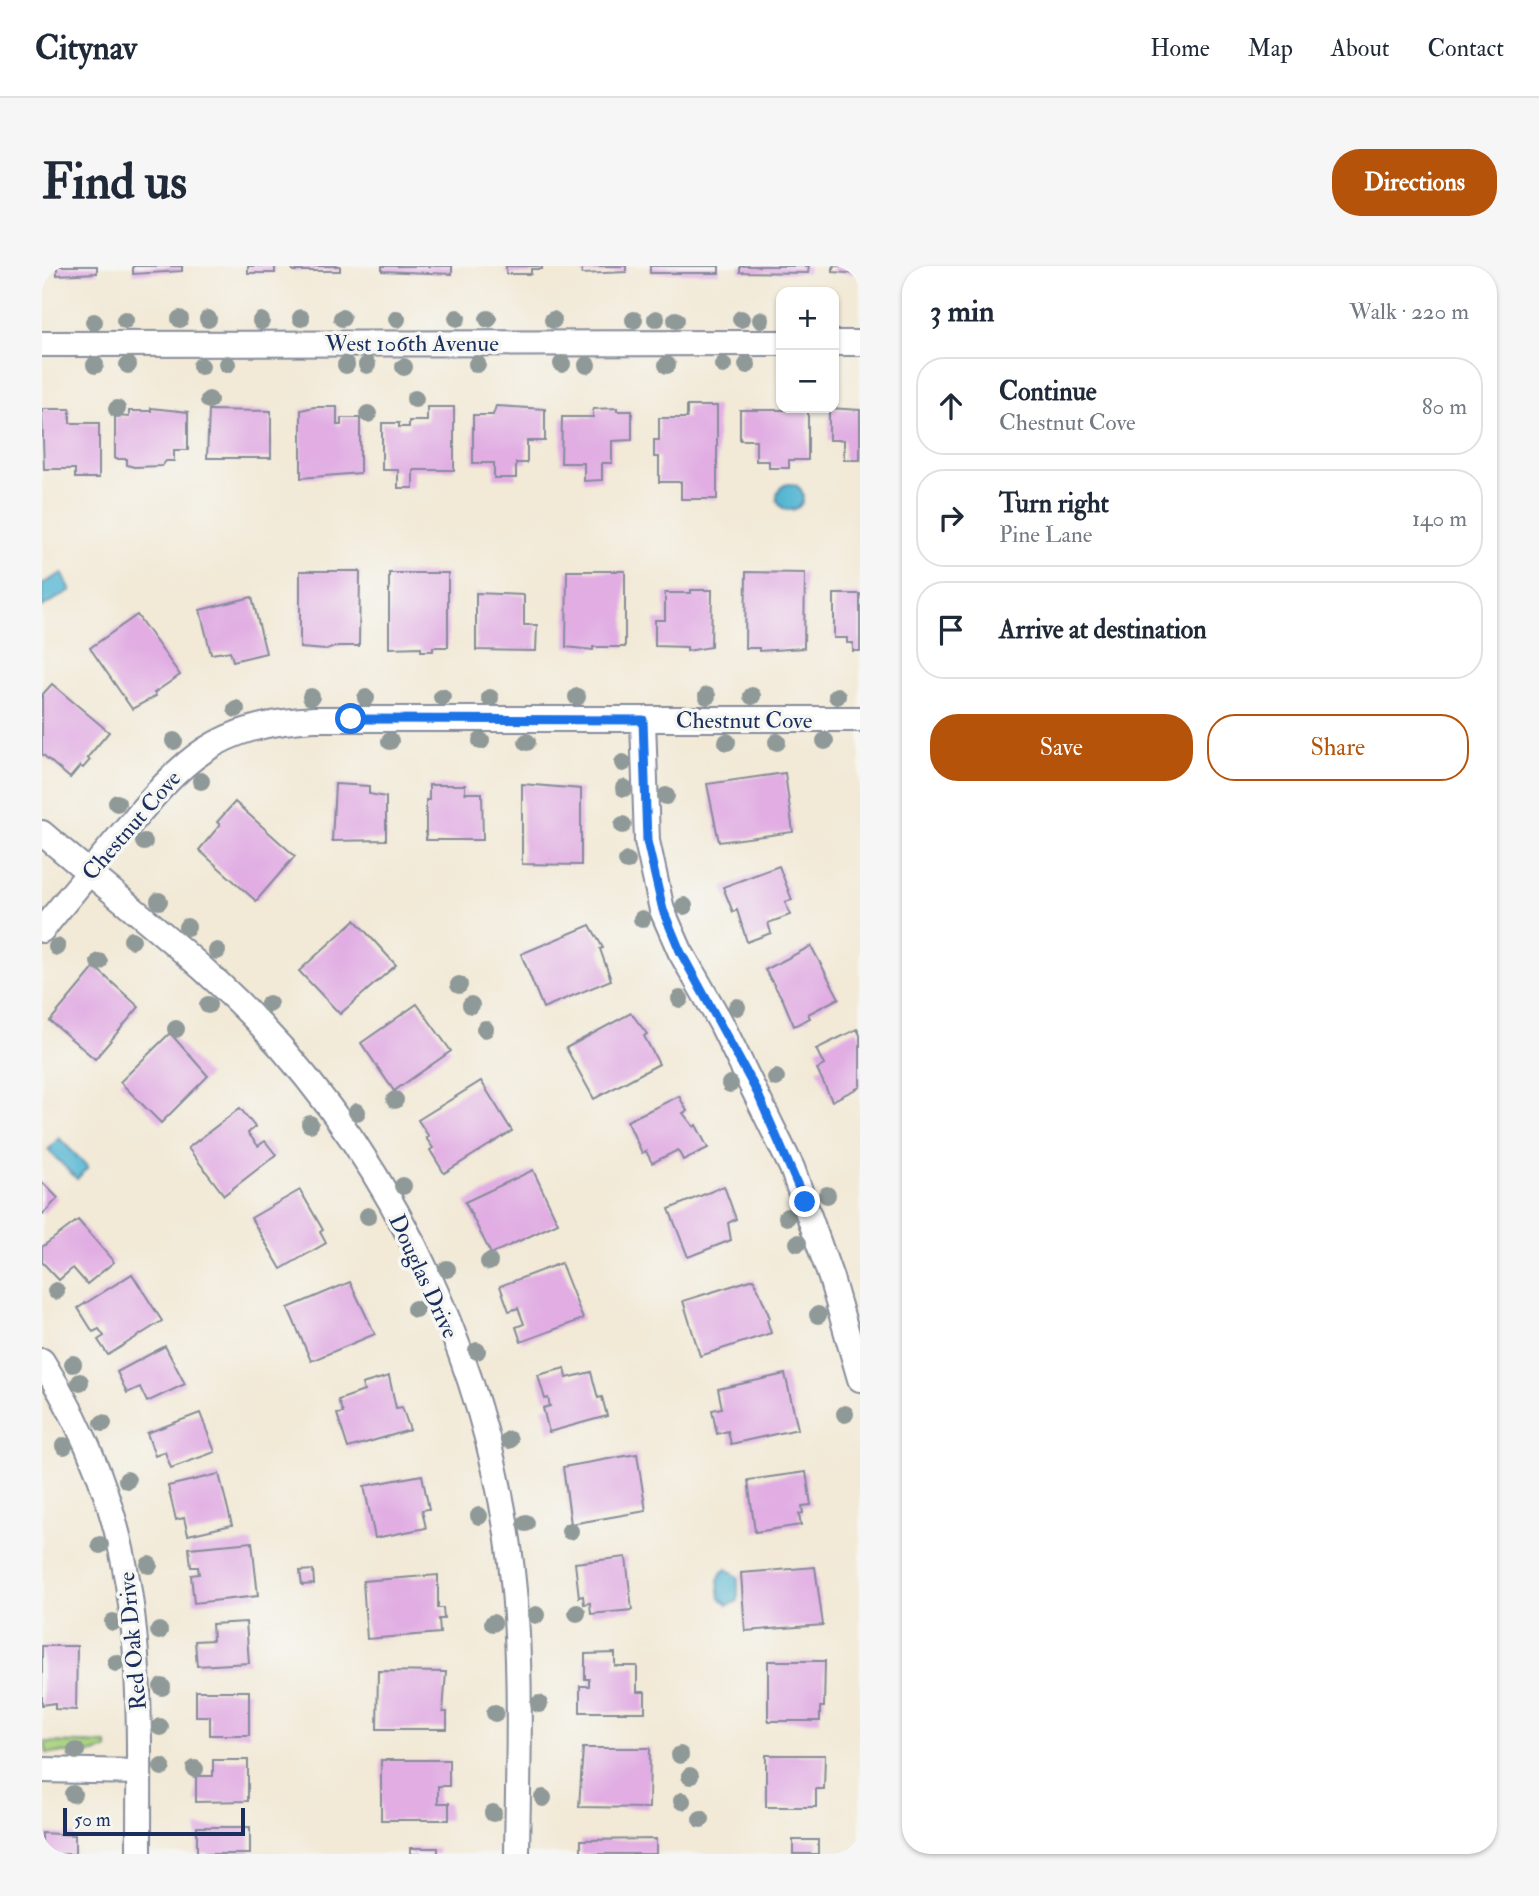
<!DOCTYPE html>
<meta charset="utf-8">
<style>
body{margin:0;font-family:"IM FELL Double Pica",serif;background:#f6f6f7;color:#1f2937}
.controls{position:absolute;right:21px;top:21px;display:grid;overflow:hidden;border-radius:14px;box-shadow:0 2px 5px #0004}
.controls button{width:63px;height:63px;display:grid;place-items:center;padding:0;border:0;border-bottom:2px solid #e0e1e3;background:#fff;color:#1f2937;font:35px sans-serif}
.scale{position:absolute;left:21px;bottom:18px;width:182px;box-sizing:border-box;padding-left:7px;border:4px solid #1b2f5e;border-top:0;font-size:19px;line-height:24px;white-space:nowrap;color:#1b2f5e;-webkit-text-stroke:5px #f6f6f2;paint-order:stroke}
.stop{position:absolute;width:21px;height:21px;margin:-16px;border:5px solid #1a73e8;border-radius:50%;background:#fff}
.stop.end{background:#1a73e8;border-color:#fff;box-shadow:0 2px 7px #0008}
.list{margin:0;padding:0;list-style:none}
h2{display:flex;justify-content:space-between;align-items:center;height:91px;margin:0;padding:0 28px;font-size:30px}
h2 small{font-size:23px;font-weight:400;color:#747a83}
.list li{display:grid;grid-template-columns:46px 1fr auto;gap:21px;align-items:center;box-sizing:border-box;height:98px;margin:0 14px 14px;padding:0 14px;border:2px solid #e0e1e3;border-radius:28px}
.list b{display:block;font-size:26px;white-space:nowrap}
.list p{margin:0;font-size:23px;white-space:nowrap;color:#747a83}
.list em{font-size:23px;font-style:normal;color:#747a83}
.actions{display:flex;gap:14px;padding:21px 28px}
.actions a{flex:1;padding:16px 0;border:2px solid #b45309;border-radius:28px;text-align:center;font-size:24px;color:#b45309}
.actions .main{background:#b45309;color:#fff}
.icon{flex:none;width:38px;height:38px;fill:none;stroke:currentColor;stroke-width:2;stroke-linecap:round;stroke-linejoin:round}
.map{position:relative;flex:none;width:818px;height:1588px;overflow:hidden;border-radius:28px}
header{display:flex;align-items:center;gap:42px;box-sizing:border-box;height:98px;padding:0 35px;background:#fff;border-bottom:2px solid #e0e1e3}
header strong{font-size:33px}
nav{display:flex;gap:38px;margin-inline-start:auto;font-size:24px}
.intro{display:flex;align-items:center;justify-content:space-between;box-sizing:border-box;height:168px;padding:0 42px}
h1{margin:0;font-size:49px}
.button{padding:18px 32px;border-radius:28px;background:#b45309;color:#fff;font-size:24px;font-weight:700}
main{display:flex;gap:42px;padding:0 42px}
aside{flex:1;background:#fff;border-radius:28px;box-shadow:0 2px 5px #0004}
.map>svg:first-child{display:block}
.green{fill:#a9d27e;stroke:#62806e;stroke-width:2}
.water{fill:#54b6d2;stroke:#387298;stroke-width:2}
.building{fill:#e1ade3}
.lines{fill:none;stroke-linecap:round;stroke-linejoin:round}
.minor-casing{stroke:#868c9a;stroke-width:28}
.minor{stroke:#fff;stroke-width:24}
.tree{fill:#8f9998}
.route{stroke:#1a73e8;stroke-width:9}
.labels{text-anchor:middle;stroke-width:7;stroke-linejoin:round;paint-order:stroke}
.street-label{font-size:23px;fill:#1b2f5e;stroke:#f6f6f2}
</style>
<header>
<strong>Citynav</strong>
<nav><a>Home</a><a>Map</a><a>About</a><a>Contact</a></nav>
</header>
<div class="intro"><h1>Find us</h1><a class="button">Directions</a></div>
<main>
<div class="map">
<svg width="818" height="1588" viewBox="0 0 818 1588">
<rect width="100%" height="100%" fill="#f6f6f2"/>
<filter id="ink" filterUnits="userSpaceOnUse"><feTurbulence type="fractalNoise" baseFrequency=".0143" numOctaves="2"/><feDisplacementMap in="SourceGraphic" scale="14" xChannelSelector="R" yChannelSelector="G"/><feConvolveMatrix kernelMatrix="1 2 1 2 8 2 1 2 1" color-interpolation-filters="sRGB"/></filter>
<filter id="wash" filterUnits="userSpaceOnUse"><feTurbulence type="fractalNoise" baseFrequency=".00686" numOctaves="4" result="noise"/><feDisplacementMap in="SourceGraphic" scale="28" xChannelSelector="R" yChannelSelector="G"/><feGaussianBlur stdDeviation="1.57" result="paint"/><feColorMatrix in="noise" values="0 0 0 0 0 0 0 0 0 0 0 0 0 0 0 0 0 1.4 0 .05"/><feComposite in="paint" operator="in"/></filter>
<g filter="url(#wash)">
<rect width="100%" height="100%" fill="#f2e9d6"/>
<!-- green -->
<polygon class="green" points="3,1476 65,1478 65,1483 52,1487 5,1487"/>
<!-- water -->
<g class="water">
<circle cx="748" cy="231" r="13"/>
<polygon points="20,307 29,324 0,341 0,318"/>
<polygon points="17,872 46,901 35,913 6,884"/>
<polygon points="685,1303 696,1311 696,1335 686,1339 678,1332 676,1314 680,1306"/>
</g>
<g id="blocks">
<!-- building -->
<g class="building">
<polygon points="15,0 55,0 55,7 15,9"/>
<polygon points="91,0 140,0 140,5 91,8"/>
<rect x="206" y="0" width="27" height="7"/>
<polygon points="250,0 298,0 298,5 251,5"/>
<polygon points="340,0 410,0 410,8 340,5"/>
<polygon points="464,0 500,0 500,3 489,3 489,8 464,8"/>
<polygon points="540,0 584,0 584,6 540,8"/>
<rect x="608" y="0" width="69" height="7"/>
<polygon points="698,0 767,0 766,7 698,6"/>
<polygon points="791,0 818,0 818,8 791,6"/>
<polygon points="454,140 503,143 503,175 485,175 485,197 474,197 474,212 452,212 452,197 431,197 431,149 451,149"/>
<polygon points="645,140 675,140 675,233 639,233 639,216 617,216 617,191 612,191 612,174 617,174 617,152 645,152"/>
<polygon points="272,141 295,141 295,159 299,159 299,152 318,152 318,207 259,212 259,144"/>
<polygon points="385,141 412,141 412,204 371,204 371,222 356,222 356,204 340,204 340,157 357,157 357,161 367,161 367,155 385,155"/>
<polygon points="109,142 146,146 146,184 132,184 132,195 124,195 120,200 92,201 85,199 85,193 73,193 73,150 87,151 87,145 109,145"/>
<polygon points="575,142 575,145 590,145 590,174 570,175 570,197 560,197 560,214 542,215 542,197 519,197 520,151 551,151 551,143"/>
<polygon points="787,142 818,144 818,194 802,194 802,174 787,174"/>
<polygon points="0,143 28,143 28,157 57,157 57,212 33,212 33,203 2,203"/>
<polygon points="167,144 229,145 229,192 165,192"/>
<polygon points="698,144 766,144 766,194 747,194 747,202 727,202 727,195 714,195 714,174 698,174"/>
<polygon points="258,305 318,305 317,380 296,380 284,384 258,382"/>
<polygon points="525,305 583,305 583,381 551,381 551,384 524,381"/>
<polygon points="704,306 763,307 762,382 717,385 717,382 703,382"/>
<polygon points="347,307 406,307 406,381 391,381 391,385 379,385 379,381 347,382"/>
<polygon points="649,324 670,324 669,381 645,385 645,381 613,380 613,354 623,354 623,327 649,327"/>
<polygon points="434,327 482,329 482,359 495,359 494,385 434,384"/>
<polygon points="792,328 818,328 818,385 811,385 811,377 805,377 805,372 792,372"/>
<polygon points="210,331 224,387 191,395 188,385 169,388 158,344"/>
<polygon points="95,349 138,409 112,427 114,430 90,443 48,382"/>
<polygon points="10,418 67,466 45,492 48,494 41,502 38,500 28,512 0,488 0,429"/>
<polygon points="743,507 751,566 677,576 665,518"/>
<polygon points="293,518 327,520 327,528 344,531 344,574 290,575"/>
<polygon points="480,518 539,523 539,599 480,598"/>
<polygon points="387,519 423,519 423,527 440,527 441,574 384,574 384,534 387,534"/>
<polygon points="193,536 253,590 214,635 157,584 178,559 175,556"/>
<polygon points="737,600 750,634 743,636 748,649 726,657 729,667 705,676 695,644 691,646 681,621"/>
<polygon points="313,654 354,699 298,748 257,705"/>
<polygon points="548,659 561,682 558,683 569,714 501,742 479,688"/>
<polygon points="769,680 797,732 766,748 768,752 752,760 741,734 723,704"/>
<polygon points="53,701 97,741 53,793 8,755"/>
<polygon points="375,738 409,785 352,825 319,777"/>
<polygon points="589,747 605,768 602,770 617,798 552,833 524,782"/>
<polygon points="815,763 818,769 818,821 790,835 775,803 782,799 774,783"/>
<polygon points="128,767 166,810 119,857 78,816"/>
<polygon points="439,815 470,865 402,907 388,884 391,882 384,872 387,871 376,854"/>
<polygon points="637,830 645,845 641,847 652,861 654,859 666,882 641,894 636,884 610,897 604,885 600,887 585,855"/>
<polygon points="198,842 213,861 206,867 216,880 223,875 234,889 182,929 146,882"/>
<polygon points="491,904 516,957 449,988 423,936"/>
<polygon points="0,916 16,932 0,949"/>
<polygon points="682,920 694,953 686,957 689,974 646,991 627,943"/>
<polygon points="258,924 281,964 278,966 284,977 239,1003 209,952"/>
<polygon points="36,954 72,996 45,1018 31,1002 17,1014 0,996 0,981"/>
<polygon points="519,997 541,1053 479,1076 474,1061 482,1058 476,1042 467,1045 458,1020"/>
<polygon points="90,1008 120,1055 66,1089 56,1074 62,1070 57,1063 51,1066 36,1042"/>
<polygon points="712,1013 728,1052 725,1054 729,1067 658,1090 641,1035"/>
<polygon points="308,1016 333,1068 269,1095 246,1042"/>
<polygon points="123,1080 143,1118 105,1136 98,1121 85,1127 75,1106"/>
<polygon points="523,1102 525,1112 549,1106 556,1132 560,1131 565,1150 507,1166 501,1142 508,1140 506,1132 503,1133 496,1109"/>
<polygon points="743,1108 756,1163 689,1178 686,1165 675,1168 670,1144 680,1142 676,1123"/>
<polygon points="347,1110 354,1142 360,1141 368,1164 306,1182 295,1148 301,1147 296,1134 322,1125 320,1118"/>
<polygon points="158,1147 173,1186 129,1202 123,1186 113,1190 105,1167"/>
<polygon points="595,1188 604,1245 529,1258 521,1201"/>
<polygon points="764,1206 769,1239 760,1240 761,1247 757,1248 759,1259 713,1266 706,1214"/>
<polygon points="177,1208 190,1259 146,1269 142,1252 134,1254 126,1220"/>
<polygon points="380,1209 387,1243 380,1244 384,1262 333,1272 322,1220"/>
<polygon points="210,1276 216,1330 152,1337 149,1309 157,1308 156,1301 149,1301 147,1282"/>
<polygon points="584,1291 590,1344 549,1348 548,1337 542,1338 541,1330 537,1331 533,1297"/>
<polygon points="773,1301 781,1359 703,1365 699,1307"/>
<polygon points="271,1304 272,1318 260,1319 258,1305"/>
<polygon points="396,1309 396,1342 401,1342 402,1353 397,1353 398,1367 325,1373 321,1315"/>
<polygon points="204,1356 207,1397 155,1400 153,1375 171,1374 170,1358"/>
<polygon points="0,1380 35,1380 34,1444 13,1443 13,1437 0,1439"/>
<polygon points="573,1387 573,1400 595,1400 595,1426 603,1426 603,1446 538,1446 538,1420 547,1420 547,1413 543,1413 543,1388"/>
<polygon points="726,1395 783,1395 782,1441 778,1441 778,1455 726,1455"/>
<polygon points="336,1405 404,1406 401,1446 405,1446 405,1463 335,1463"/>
<polygon points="154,1425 207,1425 207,1469 168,1469 168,1450 154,1450"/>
<polygon points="541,1482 608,1482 607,1542 537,1541"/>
<polygon points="724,1489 783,1489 782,1523 774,1523 774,1541 724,1541"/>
<polygon points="171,1494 206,1494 206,1535 154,1536 154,1510 171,1510"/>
<polygon points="339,1494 407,1494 407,1520 396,1520 396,1537 407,1537 407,1554 339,1554"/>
<rect x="155" y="1561" width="53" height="27"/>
<polygon points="0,1567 33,1569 33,1588 0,1588"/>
<polygon points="614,1573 614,1588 539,1588 539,1574"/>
<rect x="751" y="1574" width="25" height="14"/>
<rect x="368" y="1582" width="28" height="6"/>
</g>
</g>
</g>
<g filter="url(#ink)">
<use href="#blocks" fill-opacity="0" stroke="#868c9a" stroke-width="2"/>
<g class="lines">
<!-- minor casing -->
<g class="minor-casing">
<g id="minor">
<polyline points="792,77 818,77"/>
<polyline points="0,78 739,77"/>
<polyline points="601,454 605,575 620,644 638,685 679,757 750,902 789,1012 818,1113"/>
<path d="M0,567c71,61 146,117 211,184 153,158 249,380 263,599 5,79 2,159 1,238"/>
<path d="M0,664c27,-33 54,-66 82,-99 60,-72 91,-106 190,-112h546"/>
<path d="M0,1095c106,169 97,303 97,493"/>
<polyline points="0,1504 97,1506"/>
</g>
</g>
<!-- minor -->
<use href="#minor" class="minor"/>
</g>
<!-- trees -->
<g class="tree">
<circle cx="259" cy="52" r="9"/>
<circle cx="300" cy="52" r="9"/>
<circle cx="415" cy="52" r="9"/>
<circle cx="138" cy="53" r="9"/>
<circle cx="166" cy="53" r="9"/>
<circle cx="355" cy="53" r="9"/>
<circle cx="446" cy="53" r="9"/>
<circle cx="614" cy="53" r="9"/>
<circle cx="699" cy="53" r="9"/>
<circle cx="83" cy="54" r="9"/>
<circle cx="511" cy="54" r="9"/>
<circle cx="592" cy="54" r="9"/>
<circle cx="634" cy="54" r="9"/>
<circle cx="719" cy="54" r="9"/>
<circle cx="219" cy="55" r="9"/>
<circle cx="52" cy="56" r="9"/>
<circle cx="185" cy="98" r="9"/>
<circle cx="435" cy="98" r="9"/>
<circle cx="520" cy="98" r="9"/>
<circle cx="53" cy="99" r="9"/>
<circle cx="86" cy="99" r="9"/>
<circle cx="304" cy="99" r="9"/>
<circle cx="325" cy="99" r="9"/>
<circle cx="545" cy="99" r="9"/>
<circle cx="625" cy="99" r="9"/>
<circle cx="681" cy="99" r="9"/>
<circle cx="705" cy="99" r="9"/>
<circle cx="159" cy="100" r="9"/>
<circle cx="362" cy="101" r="9"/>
<circle cx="373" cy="133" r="9"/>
<circle cx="167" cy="134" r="9"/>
<circle cx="75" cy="143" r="9"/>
<circle cx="326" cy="148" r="9"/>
<circle cx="665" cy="430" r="9"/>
<circle cx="710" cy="430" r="9"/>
<circle cx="795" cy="430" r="9"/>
<circle cx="269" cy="431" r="9"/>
<circle cx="400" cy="431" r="9"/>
<circle cx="535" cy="431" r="9"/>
<circle cx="324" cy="432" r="9"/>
<circle cx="448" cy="432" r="9"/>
<circle cx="194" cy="443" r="9"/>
<circle cx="132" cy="475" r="9"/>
<circle cx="348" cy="475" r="9"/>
<circle cx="439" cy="475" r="9"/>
<circle cx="783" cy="475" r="9"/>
<circle cx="485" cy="476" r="9"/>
<circle cx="685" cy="476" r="9"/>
<circle cx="735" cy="476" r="9"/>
<circle cx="581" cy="497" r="9"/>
<circle cx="159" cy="515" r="9"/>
<circle cx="582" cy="522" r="9"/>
<circle cx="624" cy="530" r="9"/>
<circle cx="75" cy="537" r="9"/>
<circle cx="581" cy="559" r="9"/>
<circle cx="102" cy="576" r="9"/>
<circle cx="585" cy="595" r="9"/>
<circle cx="117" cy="635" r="9"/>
<circle cx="642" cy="640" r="9"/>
<circle cx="600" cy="653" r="9"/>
<circle cx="145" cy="661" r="9"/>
<circle cx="90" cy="674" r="9"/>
<circle cx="15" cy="681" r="9"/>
<circle cx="175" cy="685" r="9"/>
<circle cx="57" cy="696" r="9"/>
<circle cx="417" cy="719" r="9"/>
<circle cx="638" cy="733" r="9"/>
<circle cx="227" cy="738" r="9"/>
<circle cx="166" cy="739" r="9"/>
<circle cx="429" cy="739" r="9"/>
<circle cx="695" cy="741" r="9"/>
<circle cx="134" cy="763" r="9"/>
<circle cx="443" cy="763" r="9"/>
<circle cx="734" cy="812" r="9"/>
<circle cx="688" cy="818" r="9"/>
<circle cx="353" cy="834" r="9"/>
<circle cx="315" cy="846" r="9"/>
<circle cx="268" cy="858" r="9"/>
<circle cx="361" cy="920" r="9"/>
<circle cx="785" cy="929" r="9"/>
<circle cx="326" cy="950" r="9"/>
<circle cx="745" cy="951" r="9"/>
<circle cx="756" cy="977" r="9"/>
<circle cx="447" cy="996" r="9"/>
<circle cx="405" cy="1003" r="9"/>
<circle cx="14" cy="1025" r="9"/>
<circle cx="373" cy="1043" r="9"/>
<circle cx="776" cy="1049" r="9"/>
<circle cx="435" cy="1085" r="9"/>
<circle cx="31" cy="1098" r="9"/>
<circle cx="38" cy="1116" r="9"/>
<circle cx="803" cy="1148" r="9"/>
<circle cx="61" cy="1157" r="9"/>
<circle cx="467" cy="1174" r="9"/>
<circle cx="22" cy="1180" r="9"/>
<circle cx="85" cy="1214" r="9"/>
<circle cx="437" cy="1250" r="9"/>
<circle cx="484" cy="1257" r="9"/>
<circle cx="528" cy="1265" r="9"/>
<circle cx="58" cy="1279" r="9"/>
<circle cx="107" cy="1299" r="9"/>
<circle cx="535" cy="1347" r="9"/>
<circle cx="494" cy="1349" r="9"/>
<circle cx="71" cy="1356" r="9"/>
<circle cx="451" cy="1357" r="9"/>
<circle cx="117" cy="1365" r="9"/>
<circle cx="74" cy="1397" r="9"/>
<circle cx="120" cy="1421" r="9"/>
<circle cx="497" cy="1438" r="9"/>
<circle cx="453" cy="1447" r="9"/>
<circle cx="118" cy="1461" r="9"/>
<circle cx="34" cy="1485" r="9"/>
<circle cx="638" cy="1489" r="9"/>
<circle cx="120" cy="1501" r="9"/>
<circle cx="153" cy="1503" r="9"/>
<circle cx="648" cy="1510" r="9"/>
<circle cx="31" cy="1528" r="9"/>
<circle cx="501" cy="1532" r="9"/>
<circle cx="640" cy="1535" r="9"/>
<circle cx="451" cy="1547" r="9"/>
<circle cx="659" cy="1553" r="9"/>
</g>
</g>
<g class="lines" filter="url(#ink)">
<!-- route -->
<polyline class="route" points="309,453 601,454 605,575 621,644 638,685 715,826 763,936"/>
</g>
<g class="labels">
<!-- street labels -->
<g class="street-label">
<text x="370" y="85">West 106th Avenue</text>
<text x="702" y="462">Chestnut Cove</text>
<text transform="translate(89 559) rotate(-49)" y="8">Chestnut Cove</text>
<text transform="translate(382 1010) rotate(65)" y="8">Douglas Drive</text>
<text transform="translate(90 1375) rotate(-95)" y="8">Red Oak Drive</text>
</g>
</g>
</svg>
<div class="controls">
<button>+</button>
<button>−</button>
</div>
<div class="scale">50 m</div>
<div class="stop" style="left:309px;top:453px"></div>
<div class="stop end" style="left:763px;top:936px"></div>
</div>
<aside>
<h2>3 min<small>Walk · 220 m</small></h2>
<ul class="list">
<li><svg class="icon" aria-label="ahead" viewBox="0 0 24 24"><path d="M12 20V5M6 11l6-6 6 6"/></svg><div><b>Continue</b><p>Chestnut Cove</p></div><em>80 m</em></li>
<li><svg class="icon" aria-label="right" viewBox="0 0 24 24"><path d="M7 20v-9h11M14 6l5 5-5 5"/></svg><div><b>Turn right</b><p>Pine Lane</p></div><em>140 m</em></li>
<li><svg class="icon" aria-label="arrive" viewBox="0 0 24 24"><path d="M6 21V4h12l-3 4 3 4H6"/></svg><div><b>Arrive at destination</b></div></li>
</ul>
<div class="actions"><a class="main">Save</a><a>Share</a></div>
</aside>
</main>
